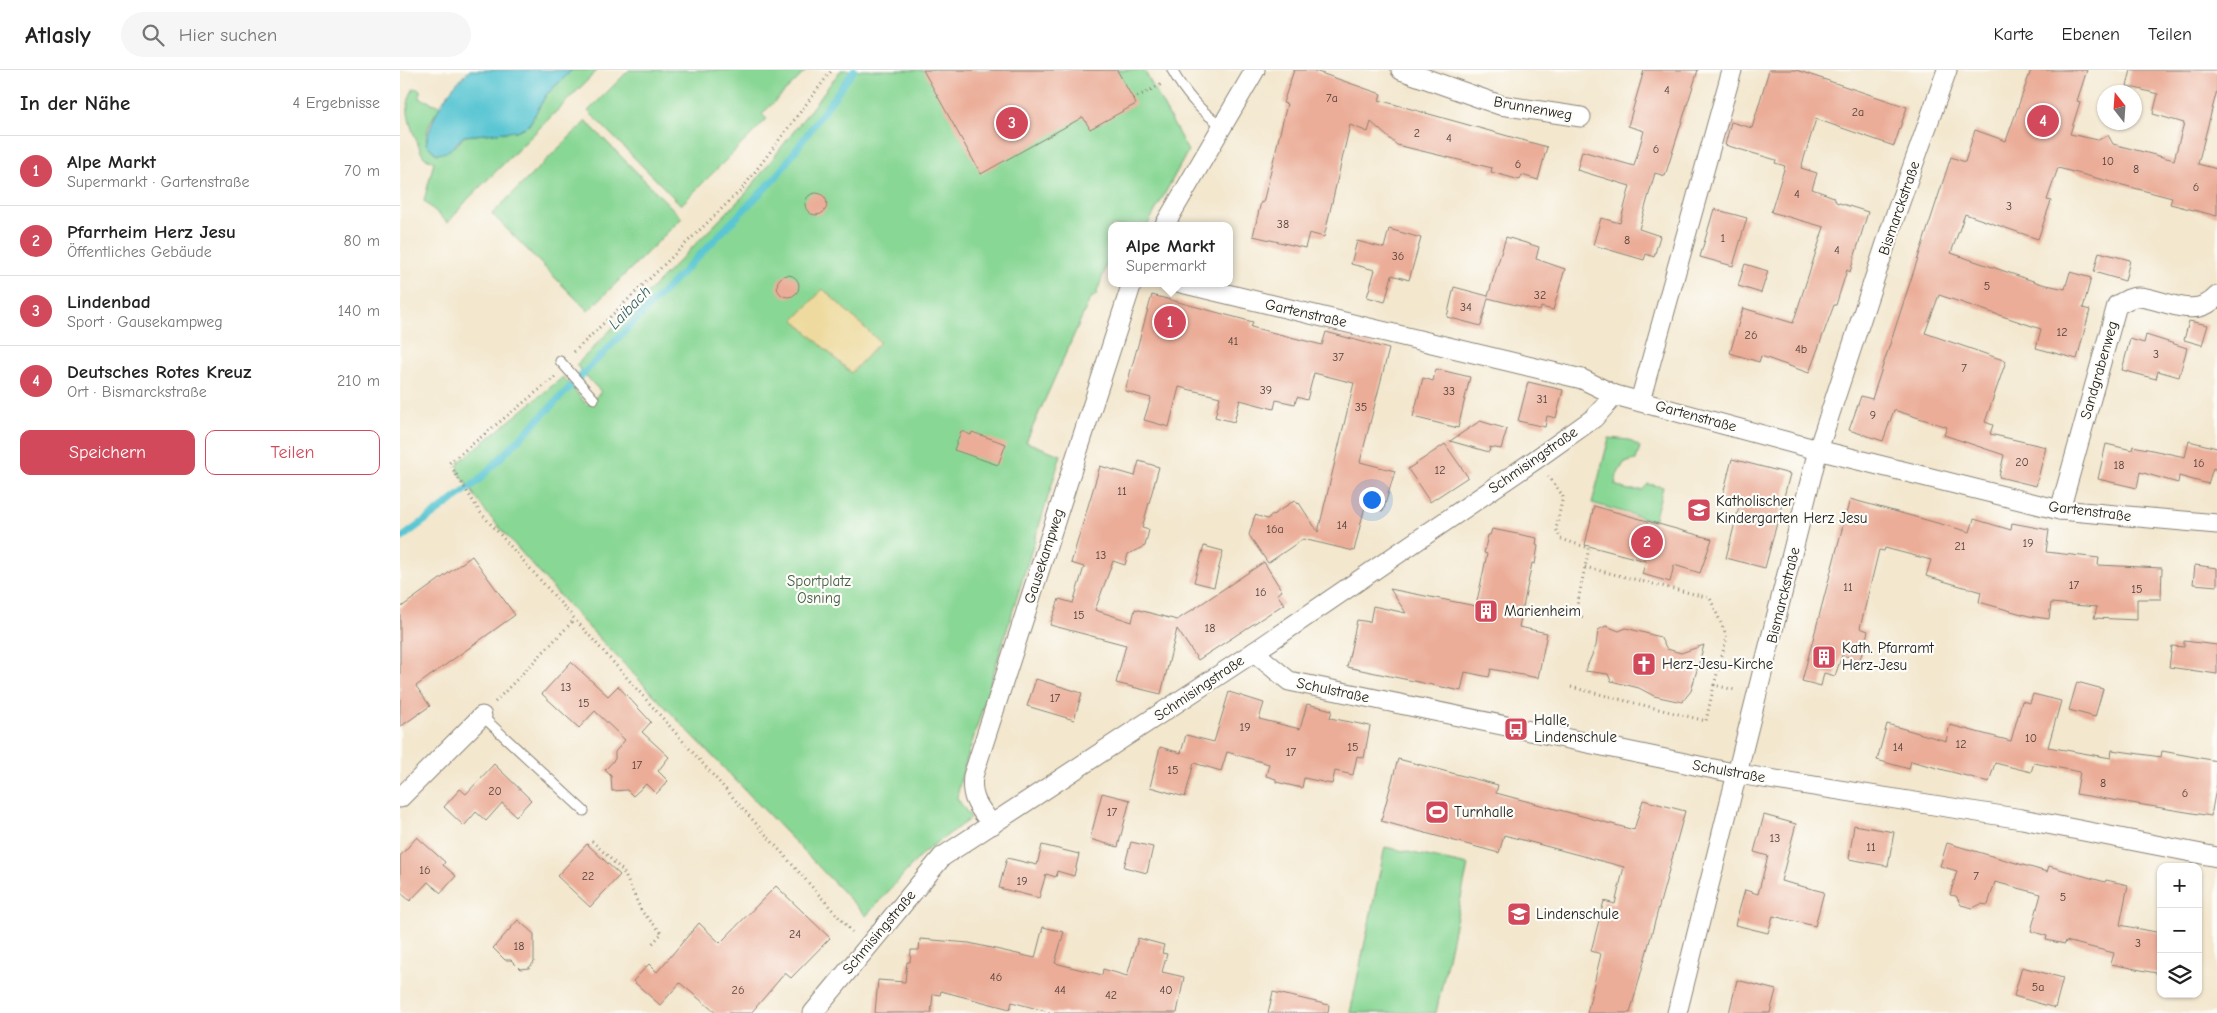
<!DOCTYPE html>
<html lang="de">
<meta charset="utf-8">
<style>
body{margin:0;font-family:"Comic Neue",sans-serif;background:#f6f6f6;color:#222}
.controls{position:absolute;right:15px;bottom:15px;display:grid;overflow:hidden;border-radius:10px;box-shadow:0 1px 4px #0004}
.controls button{width:45px;height:45px;display:grid;place-items:center;padding:0;border:0;border-bottom:1px solid #e0e0e0;background:#fff;color:#222;font:25px sans-serif}
.compass{position:absolute;left:1697px;top:15px;width:45px;height:45px;border-radius:50%;background:#fff;box-shadow:0 1px 4px #0004;rotate:343deg}
.you{position:absolute;left:971px;top:429px;width:18px;height:18px;margin:-12px;border:4px solid #fff;border-radius:50%;background:#1a73e8;box-shadow:0 0 0 8px #1a73e833}
.badge{display:grid;place-items:center;width:32px;height:32px;border-radius:50%;background:#d1495b;color:#fff;font-size:16px;font-weight:700}
.pin{position:absolute;translate:-50% -50%;border:2px solid #fff;box-shadow:0 1px 5px #0006}
.popup{position:absolute;left:708px;top:152px;width:125px;height:65px;box-sizing:border-box;display:grid;place-content:center;border-radius:10px;background:#fff;filter:drop-shadow(0 1px 4px #0005);font-size:16px;white-space:nowrap;color:#767676}
.popup b{font-size:19px;color:#222}
.popup::after{content:'';position:absolute;left:50%;top:100%;margin-left:-10px;border:10px solid transparent;border-top-color:#fff}
.list{margin:0;padding:0;list-style:none}
h2{display:flex;justify-content:space-between;align-items:center;height:65px;margin:0;padding:0 20px;font-size:21px}
h2 small{font-size:16px;font-weight:400;color:#767676}
.list li{display:grid;grid-template-columns:32px 1fr auto;gap:15px;align-items:center;box-sizing:border-box;height:70px;padding:0 20px;border-top:1px solid #e0e0e0}
.list b{display:block;font-size:19px;white-space:nowrap}
.list p{margin:0;font-size:16px;white-space:nowrap;color:#767676}
.list em{font-size:16px;font-style:normal;color:#767676}
.actions{display:flex;gap:10px;padding:15px 20px}
.actions a{flex:1;padding:11px 0;border:1px solid #d1495b;border-radius:10px;text-align:center;font-size:18px;color:#d1495b}
.actions .main{background:#d1495b;color:#fff}
.icon{flex:none;width:28px;height:28px;fill:none;stroke:currentColor;stroke-width:2;stroke-linecap:round;stroke-linejoin:round}
.map{position:relative;flex:none;width:1817px;height:943px;overflow:hidden}
header{display:flex;align-items:center;gap:30px;box-sizing:border-box;height:70px;padding:0 25px;background:#fff;border-bottom:1px solid #e0e0e0}
header strong{font-size:24px}
nav{display:flex;gap:28px;margin-inline-start:auto;font-size:18px}
.search{width:350px;height:45px;background:#f6f6f6;display:flex;align-items:center;gap:12px;box-sizing:border-box;padding:0 18px;border-radius:28px;color:#767676;font-size:19px}
main{display:flex}
aside{flex:1;background:#fff}
.map>svg:first-child{display:block}
.green{fill:#89d795;stroke:#527a58}
.sand{fill:#eeda9e;stroke:#857b5d}
.water{fill:#5ac6d3;stroke:#3b7178}
.lines{fill:none;stroke-linecap:round;stroke-linejoin:round}
.stream{stroke:#5ac6d3;stroke-width:7}
.building{fill:#ebad98}
.lane-casing{stroke:#888275;stroke-width:11}
.street-casing{stroke:#888275;stroke-width:21}
.path{stroke:#888275;stroke-width:3;stroke-dasharray:1 4;stroke-linecap:butt}
.lane{stroke:#fff;stroke-width:9}
.street{stroke:#fff;stroke-width:19}
.labels{text-anchor:middle;stroke-width:4.5;stroke-linejoin:round;paint-order:stroke}
.number-label{font-size:12px;fill:#50403b}
.street-label{font-size:15px;fill:#1c1c1c;stroke:#fdfcf7}
.poi-label{font-size:15px;fill:#1c1c1c;stroke:#fdfcf7;text-anchor:start}
.park-label{font-size:15px;fill:#425d46;stroke:#fdfcf7}
.water-label{font-size:16px;font-style:italic;fill:#356065;stroke:#fdfcf7}
</style>
<header>
<strong>Atlasly</strong>
<div class="search"><svg class="icon" aria-label="search" viewBox="0 0 24 24"><circle cx="10" cy="10" r="6"/><path d="M15 15l6 6"/></svg>Hier suchen</div>
<nav><a>Karte</a><a>Ebenen</a><a>Teilen</a></nav>
</header>
<main>
<aside>
<h2>In der Nähe<small>4 Ergebnisse</small></h2>
<ul class="list">
<li><span class="badge">1</span><div><b>Alpe Markt</b><p>Supermarkt · Gartenstraße</p></div><em>70 m</em></li>
<li><span class="badge">2</span><div><b>Pfarrheim Herz Jesu</b><p>Öffentliches Gebäude</p></div><em>80 m</em></li>
<li><span class="badge">3</span><div><b>Lindenbad</b><p>Sport · Gausekampweg</p></div><em>140 m</em></li>
<li><span class="badge">4</span><div><b>Deutsches Rotes Kreuz</b><p>Ort · Bismarckstraße</p></div><em>210 m</em></li>
</ul>
<div class="actions"><a class="main">Speichern</a><a>Teilen</a></div>
</aside>
<div class="map">
<svg width="1817" height="943" viewBox="0 0 1817 943">
<rect width="100%" height="100%" fill="#fdfcf7"/>
<filter id="ink" filterUnits="userSpaceOnUse"><feTurbulence type="fractalNoise" baseFrequency=".02" numOctaves="2"/><feDisplacementMap in="SourceGraphic" scale="10" xChannelSelector="R" yChannelSelector="G"/><feConvolveMatrix kernelMatrix="1 2 1 2 8 2 1 2 1" color-interpolation-filters="sRGB"/></filter>
<filter id="wash" filterUnits="userSpaceOnUse"><feTurbulence type="fractalNoise" baseFrequency=".0096" numOctaves="4" result="noise"/><feDisplacementMap in="SourceGraphic" scale="20" xChannelSelector="R" yChannelSelector="G"/><feGaussianBlur stdDeviation="1.12" result="paint"/><feColorMatrix in="noise" values="0 0 0 0 0 0 0 0 0 0 0 0 0 0 0 0 0 1.4 0 .05"/><feComposite in="paint" operator="in"/></filter>
<g filter="url(#wash)">
<rect width="100%" height="100%" fill="#f3e7ce"/>
<!-- green -->
<g class="green">
<path d="M172,0h26l-131,130 -19,23 -24,-22 10,-39 -10,-5 -3,-5c-8,-22 -21,-43 -7,-64l6,2v8l22,9c-13,11 -24,37 -5,47l20,-9 7,-9 52,-5 13,-6 17,-30z"/>
<polygon points="229,0 407,0 362,44 367,49 281,135 188,41"/>
<polygon points="441,0 744,0 788,81 747,156 711,156 711,189 709,188 696,225 690,229 626,372 661,385 561,708 557,728 571,748 523,783 466,846 174,542 85,441 58,401 59,392 163,307 187,335 201,322 176,295 347,122"/>
<polygon points="186,51 282,148 188,241 92,144"/>
<polygon points="1209,368 1229,370 1240,377 1236,390 1224,393 1217,405 1215,415 1228,420 1242,420 1248,414 1263,417 1254,451 1192,433"/>
<polygon points="985,777 1068,795 1036,943 950,943"/>
</g>
<!-- sand -->
<polygon class="sand" points="423,219 480,272 451,303 394,250"/>
<!-- water -->
<path class="water" d="M70,0h102l-26,25 -17,30 -13,6 -52,5c-10,8 -11,16 -27,18l-11,-10c6,-29 21,-54 44,-74z"/>
<g class="lines">
<!-- stream -->
<polyline class="stream" points="0,469 77,412 376,107 454,0"/>
</g>
<g id="blocks">
<!-- building -->
<g class="building">
<polygon points="523,0 717,0 736,34 690,59 683,47 581,104"/>
<polygon points="894,0 912,0 981,24 979,30 1147,77 1138,110 1122,105 1120,110 1091,102 1092,98 997,75 971,52 968,62 950,55 924,167 909,163 905,178 853,166 861,132 863,133 887,34 883,33"/>
<polygon points="1244,0 1298,0 1265,106 1255,103 1239,159 1260,166 1254,187 1246,184 1244,190 1193,175 1201,148 1220,153 1230,116 1177,100 1182,81 1234,96 1244,61 1228,56"/>
<polygon points="1369,0 1396,0 1507,37 1494,76 1416,49 1401,98 1417,103 1412,119 1434,127 1436,132 1468,142 1450,202 1447,200 1436,235 1434,235 1409,303 1361,286 1359,292 1330,283 1343,238 1393,253 1424,157 1371,142 1385,96 1375,93 1376,90 1325,75 1331,52 1352,58"/>
<polygon points="1631,0 1687,0 1677,31 1680,32 1670,64 1698,70 1708,65 1713,74 1774,90 1784,53 1753,44 1758,24 1727,16 1731,0 1817,0 1817,20 1798,94 1817,99 1817,146 1770,134 1772,128 1658,98 1647,130 1651,131 1638,169 1565,144 1551,183 1642,214 1665,219 1670,202 1691,208 1683,238 1690,240 1677,289 1636,278 1641,259 1539,225 1525,263 1606,291 1585,352 1593,355 1590,364 1646,377 1636,416 1599,407 1604,385 1544,365 1547,357 1494,340 1483,371 1449,360 1461,326 1472,329 1551,87 1565,92 1575,60 1606,71"/>
<circle cx="416" cy="134" r="11"/>
<polygon points="1314,139 1347,148 1333,196 1300,187"/>
<polygon points="989,159 1021,168 1009,210 992,205 985,232 967,227 975,200 951,194 957,171 984,178"/>
<polygon points="1106,167 1139,177 1136,189 1165,199 1153,240 1141,237 1140,241 1088,228 1081,256 1047,247 1054,217 1088,226"/>
<polygon points="1699,182 1730,190 1725,211 1694,202"/>
<polygon points="1345,194 1368,201 1361,223 1338,216"/>
<circle cx="388" cy="216" r="11"/>
<polygon points="752,225 853,252 851,257 922,275 926,262 989,279 960,392 995,401 983,441 965,436 954,481 903,469 868,493 849,465 855,445 867,449 895,430 898,434 899,433 918,462 954,313 914,303 907,330 897,327 895,334 876,330 874,339 840,330 834,352 815,347 820,327 779,317 769,357 744,350 751,328 725,321"/>
<polygon points="1789,251 1808,255 1802,275 1784,270"/>
<polygon points="1746,265 1787,278 1779,307 1758,301 1756,309 1722,300 1730,269 1744,273"/>
<polygon points="1036,299 1070,307 1058,358 1013,347 1023,308 1033,311"/>
<polygon points="1128,312 1163,320 1156,348 1147,346 1145,357 1118,351"/>
<polygon points="1080,351 1107,359 1101,379 1090,377 1089,382 1050,371"/>
<polygon points="561,361 571,365 572,362 606,374 598,395 554,380"/>
<polygon points="1789,371 1817,378 1817,400 1813,398 1808,414 1779,406 1778,413 1740,402 1737,418 1698,409 1706,374 1732,380 1733,376 1785,387"/>
<polygon points="1045,374 1068,407 1030,432 1008,399"/>
<polygon points="1332,389 1390,404 1365,498 1326,488 1339,437 1321,432"/>
<polygon points="739,391 759,397 742,458 749,460 745,476 728,484 725,495 713,491 695,540 732,552 735,539 777,550 864,492 882,521 877,524 884,534 798,590 777,559 761,624 716,613 726,575 650,555 659,529 673,533 684,497 671,493 700,396 735,406"/>
<polygon points="1450,429 1570,462 1574,449 1611,460 1612,453 1649,460 1646,482 1699,488 1698,495 1762,498 1761,529 1737,529 1737,550 1694,548 1697,537 1651,533 1649,549 1629,546 1579,532 1581,522 1526,506 1531,490 1485,478 1484,481 1479,480 1460,558 1468,561 1460,590 1442,585 1435,606 1424,603 1421,616 1402,611"/>
<polygon points="1194,436 1312,469 1300,503 1274,495 1270,512 1242,504 1246,491 1185,475"/>
<polygon points="1092,459 1137,468 1136,475 1138,476 1135,494 1132,493 1119,557 1147,563 1138,608 1091,599 1089,607 1065,602 1061,621 947,597 957,550 970,552 973,536 1006,543 990,519 1076,536 1087,484 1084,483 1088,465 1090,465"/>
<polygon points="804,476 823,481 814,517 794,512"/>
<polygon points="72,486 115,545 16,616 30,636 0,657 0,538"/>
<polygon points="1795,495 1817,498 1817,516 1793,514"/>
<polygon points="1206,556 1219,561 1226,558 1260,567 1267,579 1281,583 1304,575 1291,621 1282,632 1254,626 1239,618 1211,611 1208,604 1185,601 1196,576 1198,560"/>
<polygon points="1784,571 1817,575 1817,604 1769,597 1772,576 1784,577"/>
<polygon points="171,592 208,626 218,616 251,652 242,662 269,687 258,701 268,711 256,724 246,714 233,726 227,720 212,721 211,706 205,700 215,689 215,682 225,670 195,641 179,658 142,624"/>
<polygon points="636,609 682,623 674,650 627,636"/>
<polygon points="1677,612 1703,619 1695,647 1669,640"/>
<polygon points="829,622 864,633 859,649 900,659 907,634 932,640 930,648 970,656 964,688 957,686 953,705 935,701 932,714 904,708 902,718 876,712 876,709 866,706 869,694 827,682 821,701 794,693 785,727 750,717 760,677 781,683 786,665 814,672"/>
<polygon points="1633,624 1661,631 1648,677 1711,688 1712,680 1761,687 1762,681 1817,691 1817,713 1811,746 1676,724 1680,702 1634,693 1631,702 1595,693 1589,712 1511,691 1509,699 1477,690 1487,654 1546,671 1550,655 1611,671 1622,631 1630,633"/>
<polygon points="998,689 1098,715 1096,723 1234,760 1243,730 1285,741 1230,943 1187,943 1201,884 1191,881 1204,831 1215,834 1224,797 1104,765 1099,783 981,751"/>
<polygon points="94,694 131,730 116,746 102,733 86,751 76,742 64,756 44,737 60,719 66,724"/>
<polygon points="702,723 730,730 718,777 690,769"/>
<polygon points="1364,745 1396,754 1381,811 1424,822 1415,856 1373,846 1368,863 1335,855 1345,820 1358,824 1368,786 1354,782"/>
<polygon points="1454,755 1494,762 1488,796 1449,789"/>
<polygon points="17,767 45,792 43,795 56,806 41,823 28,812 10,831 0,822 0,786"/>
<polygon points="731,772 753,777 747,803 724,797"/>
<polygon points="1547,773 1647,802 1649,796 1705,812 1706,810 1728,815 1720,855 1761,863 1761,904 1711,894 1714,883 1666,871 1665,874 1646,870 1647,866 1631,861 1641,824 1595,812 1588,835 1581,834 1573,838 1561,835 1556,826 1550,825 1557,801 1540,796"/>
<polygon points="187,774 220,805 190,837 157,806"/>
<polygon points="642,775 679,784 674,806 657,801 656,807 646,804 639,828 599,818 607,788 637,795"/>
<polygon points="376,816 430,868 391,908 385,903 351,943 316,943 280,913 260,935 233,911 249,894 257,902 299,853 320,873"/>
<polygon points="118,850 134,864 134,892 129,898 120,899 111,890 105,890 93,878"/>
<polygon points="643,857 664,862 655,893 702,905 703,899 727,906 738,868 764,875 762,883 767,884 762,902 784,907 777,943 652,943 612,932 610,939 541,921 540,925 533,924 531,943 475,943 478,910 505,912 507,892 510,892 511,880 519,880 520,869 569,873 635,888"/>
<polygon points="1622,897 1663,908 1655,938 1614,926"/>
<polygon points="1337,910 1376,920 1370,943 1329,943"/>
<polygon points="873,922 929,935 928,943 868,943"/>
</g>
</g>
</g>
<g filter="url(#ink)">
<use href="#blocks" fill-opacity="0" stroke="#888275" stroke-width="1"/>
<g class="lines">
<!-- lane casing -->
<g class="lane-casing">
<g id="lane">
<path d="M772,0c12,22 30,43 51,56"/>
<polyline points="160,291 194,329"/>
<polyline points="82,646 184,741"/>
</g>
</g>
<!-- street casing -->
<g class="street-casing">
<g id="street">
<polyline points="1001,0 1100,35 1181,47"/>
<polyline points="764,156 855,0"/>
<polyline points="781,213 1182,309 1215,325 1418,380 1660,440 1817,454"/>
<polyline points="1240,331 1332,0"/>
<path d="M1660,440l57,-205c6,-3 15,-9 22,-8 26,2 56,24 78,-1"/>
<polyline points="854,582 889,611 1338,704 1622,749 1817,787"/>
<polyline points="0,728 82,646"/>
<path d="M592,755c-13,-18 -22,-26 -19,-49l159,-493"/>
<polyline points="413,943 542,787 854,582 1135,390 1194,348 1215,325"/>
<polyline points="1277,943 1418,380 1494,149 1547,0"/>
</g>
</g>
<!-- path -->
<g class="path">
<polyline points="733,29 762,14"/>
<polyline points="174,282 342,119 432,0"/>
<polyline points="155,307 49,393 80,442 452,862"/>
<polyline points="1148,406 1163,426 1156,459 1161,469 1189,478 1175,545 1186,548"/>
<polyline points="1185,497 1310,528 1327,567 1314,615 1335,620"/>
<polyline points="1171,617 1306,651 1314,615"/>
<polyline points="95,632 174,550"/>
<polyline points="192,771 223,801 242,842 262,863 252,874"/>
</g>
<!-- lane -->
<use href="#lane" class="lane"/>
<!-- street -->
<use href="#street" class="street"/>
</g>
</g>
<!-- icons -->
<defs>
<g id="school-square" transform="scale(1.25)"><rect x="-9" y="-9" width="18" height="18" rx="4" fill="#d1495b" stroke="#fdfcf7"/><path d="M0-5L7-2L0 1L-7-2ZM-4 1L0 2.5L4 1V4Q0 6-4 4Z" fill="#fff"/></g>
<g id="building-square" transform="scale(1.25)"><rect x="-9" y="-9" width="18" height="18" rx="4" fill="#d1495b" stroke="#fdfcf7"/><path d="M-4-6H4V6H1V3H-1V6H-4ZM-2.5-4.3h1.7v1.8h-1.7ZM.8-4.3h1.7v1.8H.8ZM-2.5-1h1.7V.8h-1.7ZM.8-1h1.7V.8H.8Z" fill="#fff"/></g>
<g id="church-square" transform="scale(1.25)"><rect x="-9" y="-9" width="18" height="18" rx="4" fill="#d1495b" stroke="#fdfcf7"/><path d="M-1.2-6h2.4v3.5h3.3v2.4h-3.3V6h-2.4V-.1h-3.3v-2.4h3.3Z" fill="#fff"/></g>
<g id="bus-square" transform="scale(1.25)"><rect x="-9" y="-9" width="18" height="18" rx="4" fill="#d1495b" stroke="#fdfcf7"/><path d="M-5-6H5V4H4V6H2V4H-2V6H-4V4H-5ZM-3.5-4V0h7V-4ZM-3.5 1.2v1.5H-2V1.2ZM2 1.2v1.5H3.5V1.2Z" fill="#fff"/></g>
<g id="stadium-square" transform="scale(1.25)"><rect x="-9" y="-9" width="18" height="18" rx="4" fill="#d1495b" stroke="#fdfcf7"/><path d="M0-5a6.5 5 0 1 0 0 10a6.5 5 0 1 0 0-10ZM-3.5-1.8h7v3.6h-7Z" fill="#fff"/></g>
</defs>
<g fill-rule="evenodd">
<use href="#school-square" x="1299" y="440"/>
<use href="#building-square" x="1086" y="541"/>
<use href="#building-square" x="1424" y="587"/>
<use href="#church-square" x="1244" y="594"/>
<use href="#bus-square" x="1116" y="659"/>
<use href="#stadium-square" x="1037" y="742"/>
<use href="#school-square" x="1119" y="844"/>
</g>
<g class="labels">
<!-- number labels -->
<g class="number-label">
<text x="1267" y="24">4</text>
<text x="932" y="32">7a</text>
<text x="1458" y="46">2a</text>
<text x="1017" y="67">2</text>
<text x="1049" y="72">4</text>
<text x="1256" y="83">6</text>
<text x="1708" y="95">10</text>
<text x="1118" y="98">6</text>
<text x="1736" y="103">8</text>
<text x="1796" y="121">6</text>
<text x="1397" y="128">4</text>
<text x="1609" y="140">3</text>
<text x="883" y="158">38</text>
<text x="1323" y="172">1</text>
<text x="1227" y="174">8</text>
<text x="1437" y="184">4</text>
<text x="998" y="190">36</text>
<text x="1587" y="220">5</text>
<text x="1140" y="229">32</text>
<text x="1066" y="241">34</text>
<text x="1662" y="266">12</text>
<text x="1351" y="269">26</text>
<text x="833" y="275">41</text>
<text x="1401" y="283">4b</text>
<text x="1756" y="288">3</text>
<text x="938" y="291">37</text>
<text x="1564" y="302">7</text>
<text x="866" y="324">39</text>
<text x="1049" y="325">33</text>
<text x="1142" y="333">31</text>
<text x="961" y="341">35</text>
<text x="1473" y="349">9</text>
<text x="1622" y="396">20</text>
<text x="1799" y="397">16</text>
<text x="1719" y="399">18</text>
<text x="1040" y="404">12</text>
<text x="722" y="425">11</text>
<text x="942" y="459">14</text>
<text x="875" y="463">16a</text>
<text x="1628" y="477">19</text>
<text x="1560" y="480">21</text>
<text x="701" y="489">13</text>
<text x="1674" y="519">17</text>
<text x="1448" y="521">11</text>
<text x="1737" y="523">15</text>
<text x="861" y="526">16</text>
<text x="679" y="549">15</text>
<text x="810" y="562">18</text>
<text x="166" y="621">13</text>
<text x="655" y="632">17</text>
<text x="184" y="637">15</text>
<text x="845" y="661">19</text>
<text x="1631" y="672">10</text>
<text x="1561" y="678">12</text>
<text x="953" y="681">15</text>
<text x="1498" y="681">14</text>
<text x="891" y="686">17</text>
<text x="237" y="699">17</text>
<text x="773" y="704">15</text>
<text x="1703" y="717">8</text>
<text x="95" y="725">20</text>
<text x="1785" y="727">6</text>
<text x="712" y="746">17</text>
<text x="1375" y="772">13</text>
<text x="1471" y="781">11</text>
<text x="25" y="804">16</text>
<text x="188" y="810">22</text>
<text x="1576" y="810">7</text>
<text x="622" y="815">19</text>
<text x="1663" y="831">5</text>
<text x="395" y="868">24</text>
<text x="1738" y="877">3</text>
<text x="119" y="880">18</text>
<text x="596" y="911">46</text>
<text x="1638" y="921">5a</text>
<text x="338" y="924">26</text>
<text x="660" y="924">44</text>
<text x="766" y="924">40</text>
<text x="711" y="929">42</text>
</g>
<!-- street labels -->
<g class="street-label">
<text transform="translate(1133 38) rotate(10)" y="5">Brunnenweg</text>
<text transform="translate(1499 138) rotate(-71)" y="5">Bismarckstraße</text>
<text transform="translate(906 243) rotate(13)" y="5">Gartenstraße</text>
<text transform="translate(1699 300) rotate(-74)" y="5">Sandgrabenweg</text>
<text transform="translate(1296 346) rotate(15)" y="5">Gartenstraße</text>
<text transform="translate(1133 390) rotate(-35)" y="5">Schmisingstraße</text>
<text transform="translate(1690 441) rotate(7)" y="5">Gartenstraße</text>
<text transform="translate(644 486) rotate(-72)" y="5">Gausekampweg</text>
<text transform="translate(1383 525) rotate(-76)" y="5">Bismarckstraße</text>
<text transform="translate(799 618) rotate(-34)" y="5">Schmisingstraße</text>
<text transform="translate(933 620) rotate(12)" y="5">Schulstraße</text>
<text transform="translate(1329 701) rotate(10)" y="5">Schulstraße</text>
<text transform="translate(479 862) rotate(-50)" y="5">Schmisingstraße</text>
</g>
<!-- poi labels -->
<g class="poi-label">
<text x="1316" y="436">Katholischer<tspan x="1316" dy="17">Kindergarten Herz Jesu</tspan></text>
<text x="1104" y="546">Marienheim</text>
<text x="1442" y="583">Kath. Pfarramt<tspan x="1442" dy="17">Herz-Jesu</tspan></text>
<text x="1262" y="599">Herz-Jesu-Kirche</text>
<text x="1134" y="655">Halle,<tspan x="1134" dy="17">Lindenschule</tspan></text>
<text x="1054" y="747">Turnhalle</text>
<text x="1136" y="849">Lindenschule</text>
</g>
<!-- park labels -->
<g class="park-label">
<text x="419" y="516">Sportplatz<tspan x="419" dy="17">Osning</tspan></text>
</g>
<!-- water labels -->
<g class="water-label">
<text transform="translate(229 237) rotate(-46)" y="6">Laibach</text>
</g>
</g>
</svg>
<div class="controls">
<button>+</button>
<button>−</button>
<button><svg class="icon" aria-label="layers" viewBox="0 0 24 24"><path d="M12 4l9 5-9 5-9-5zM3 14l9 5 9-5"/></svg></button>
</div>
<svg class="compass" viewBox="-18 -18 36 36"><path d="M0-13l5 13h-10z" fill="#e53935"/><path d="M0 13l5-13h-10z" fill="#767676"/></svg>
<div class="you"></div>
<div class="pin badge" style="left:770px;top:252px">1</div>
<div class="popup"><b>Alpe Markt</b>Supermarkt</div>
<div class="pin badge" style="left:1247px;top:472px">2</div>
<div class="pin badge" style="left:612px;top:53px">3</div>
<div class="pin badge" style="left:1643px;top:51px">4</div>
</div>
</main>
